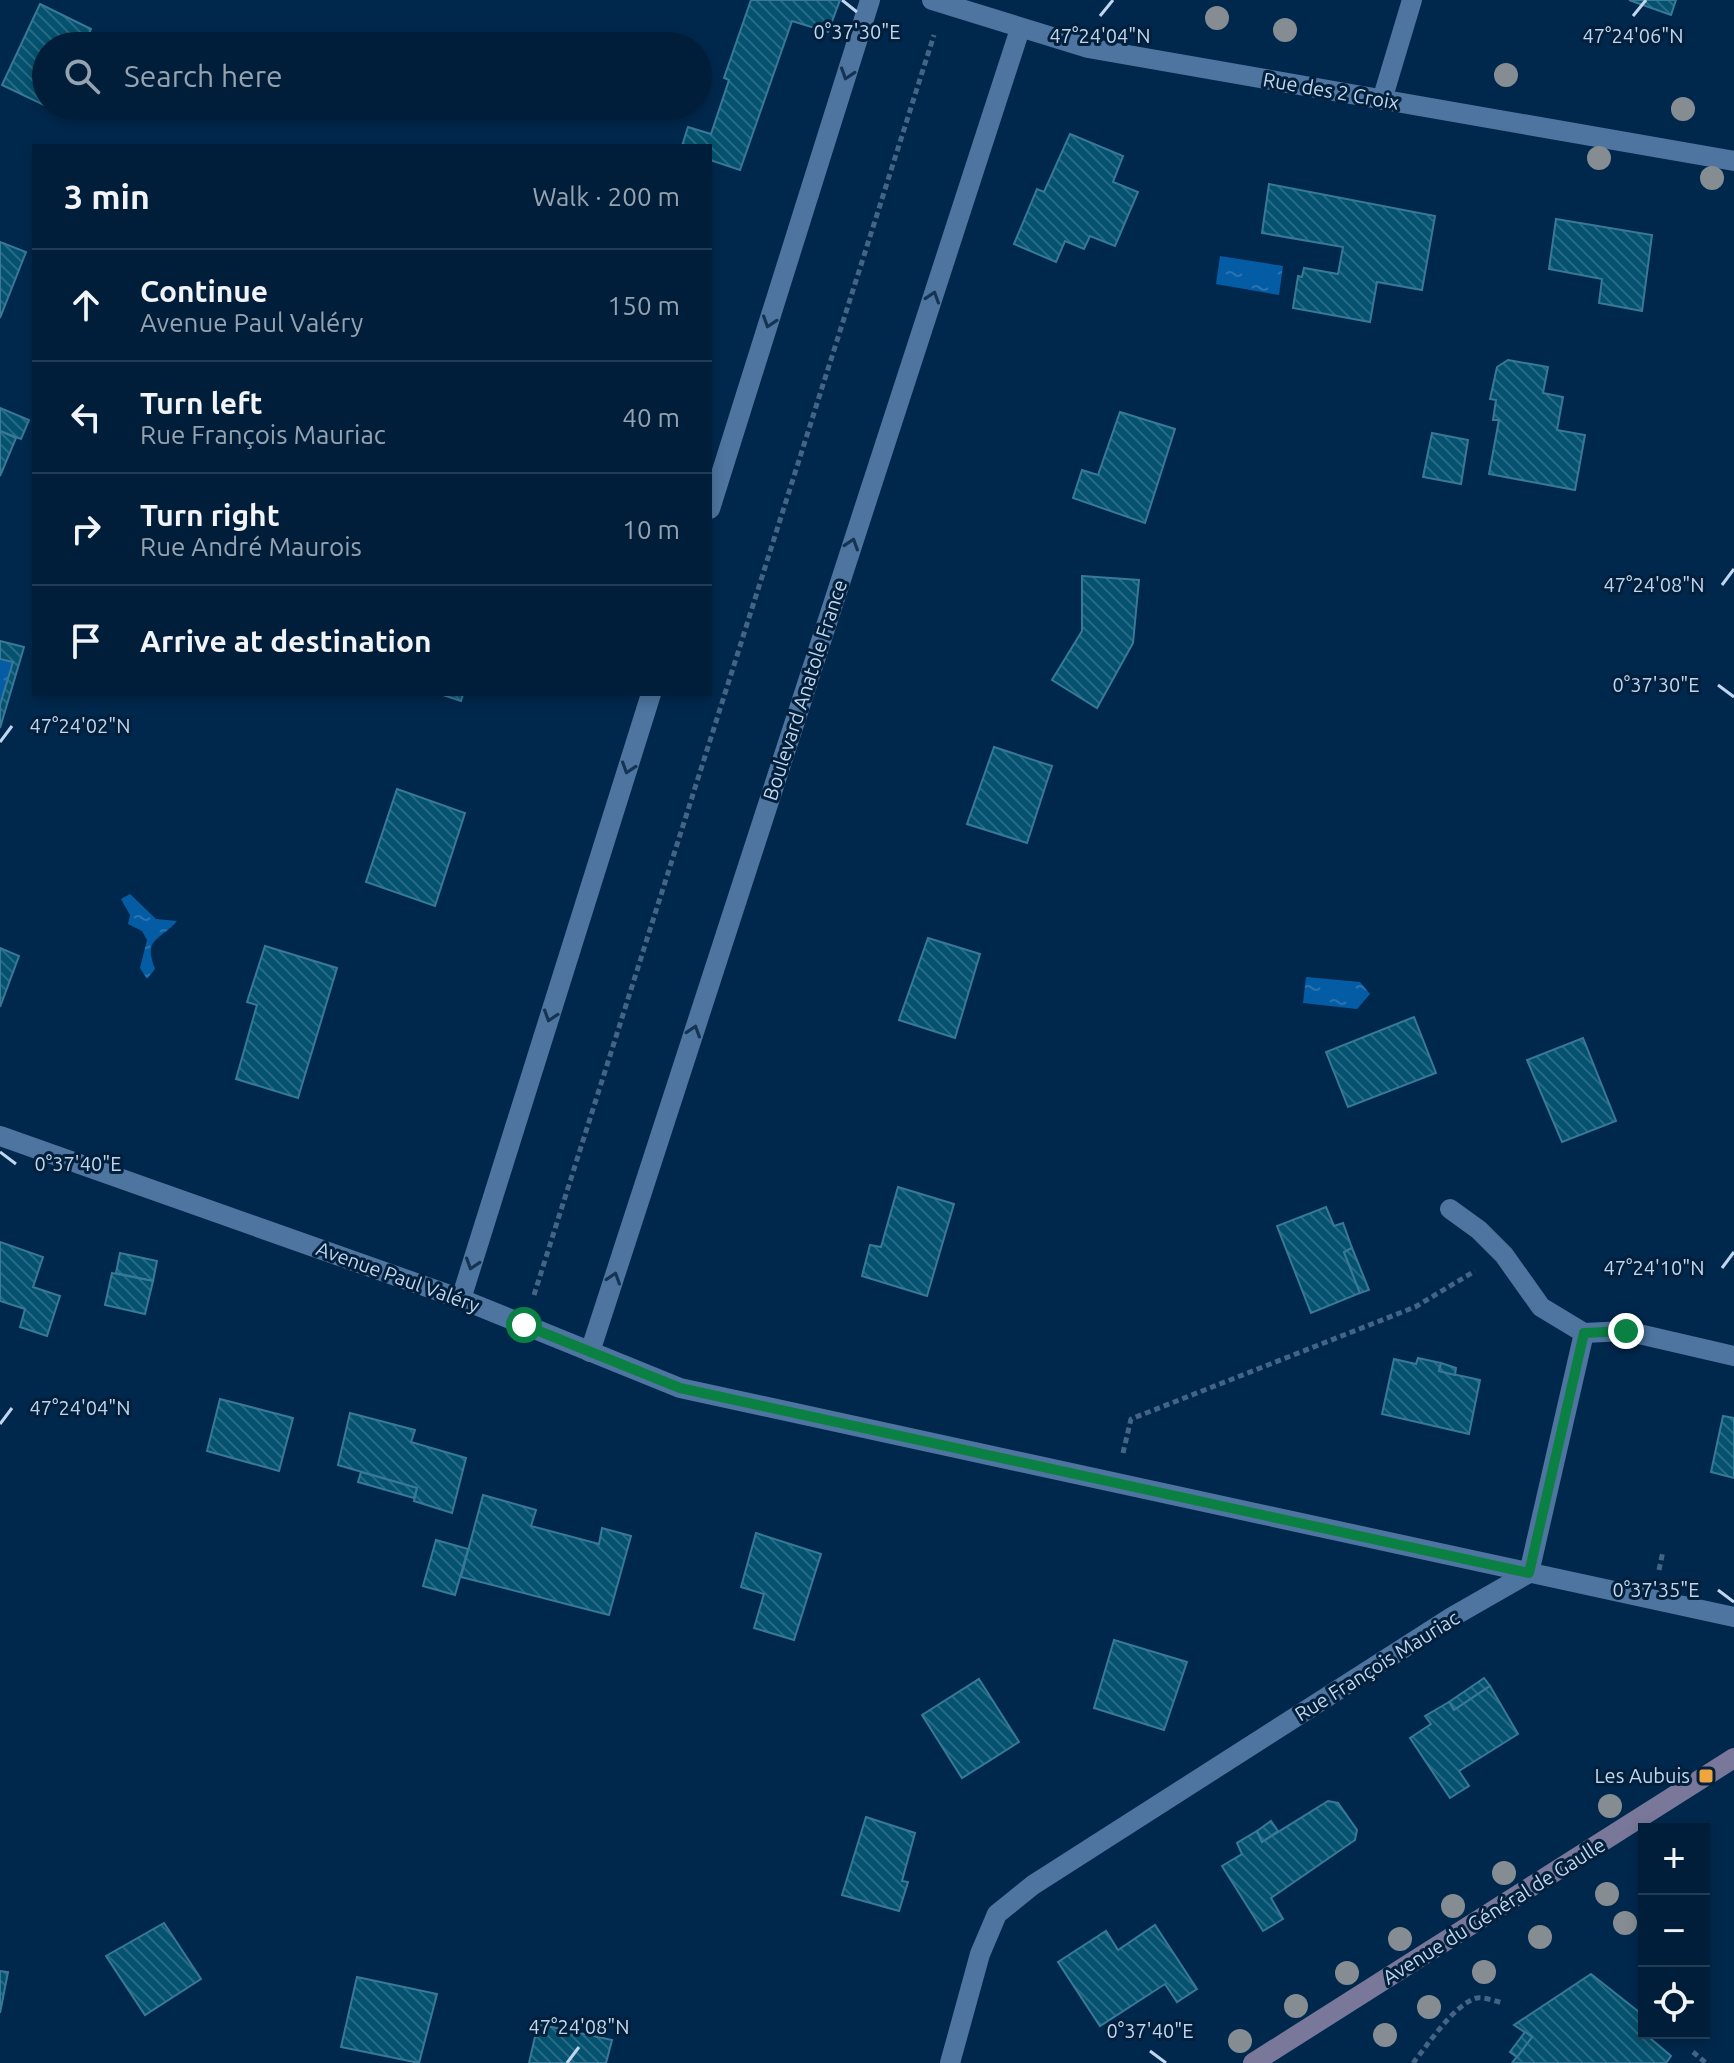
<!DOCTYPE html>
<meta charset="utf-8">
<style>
body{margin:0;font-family:Ubuntu,sans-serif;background:#0e2b45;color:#f1f3f6}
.controls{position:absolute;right:24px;bottom:24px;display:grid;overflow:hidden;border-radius:0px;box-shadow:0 4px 12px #0003}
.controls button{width:72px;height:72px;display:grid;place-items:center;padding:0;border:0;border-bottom:2px solid #223c54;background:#001e3a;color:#f1f3f6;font:40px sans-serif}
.stop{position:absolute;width:24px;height:24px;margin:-18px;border:6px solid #0b8043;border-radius:50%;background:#fff}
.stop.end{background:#0b8043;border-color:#fff;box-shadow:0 2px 8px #0008}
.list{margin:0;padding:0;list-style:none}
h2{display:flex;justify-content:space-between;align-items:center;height:104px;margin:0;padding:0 32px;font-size:34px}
h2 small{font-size:26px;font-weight:400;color:#95a2af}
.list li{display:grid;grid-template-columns:52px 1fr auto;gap:24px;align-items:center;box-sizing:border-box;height:112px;padding:0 32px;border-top:2px solid #223c54}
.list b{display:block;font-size:30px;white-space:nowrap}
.list p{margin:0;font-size:26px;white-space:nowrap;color:#95a2af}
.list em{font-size:26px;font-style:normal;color:#95a2af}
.icon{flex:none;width:44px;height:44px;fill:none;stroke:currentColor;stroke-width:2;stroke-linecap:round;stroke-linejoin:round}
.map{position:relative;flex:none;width:1734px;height:2063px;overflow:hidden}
.search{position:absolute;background:#001e3a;box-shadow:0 4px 12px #0003;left:32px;top:32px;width:680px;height:88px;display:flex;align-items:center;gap:20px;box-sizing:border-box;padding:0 28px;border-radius:44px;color:#95a2af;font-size:30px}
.panel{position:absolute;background:#001e3a;box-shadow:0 4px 12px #0003;left:32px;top:144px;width:680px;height:552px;border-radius:0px}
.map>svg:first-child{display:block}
.water{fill:url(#water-ripples)}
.building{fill:url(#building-back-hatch);stroke:#397997;stroke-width:2}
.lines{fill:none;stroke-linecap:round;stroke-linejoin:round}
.path{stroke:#436485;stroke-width:5;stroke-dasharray:6 4;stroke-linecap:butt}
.street{stroke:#4d759f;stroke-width:20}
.secondary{stroke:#79789a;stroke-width:20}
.tree{fill:#858d92}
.oneway{stroke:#153454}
.route{stroke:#0b8043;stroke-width:10}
.ticks{fill:none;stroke:#c1d6ee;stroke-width:3}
.poi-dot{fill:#f0a63f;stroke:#021f3b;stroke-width:3}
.labels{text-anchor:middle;stroke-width:6;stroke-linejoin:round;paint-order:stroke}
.street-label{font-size:20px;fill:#c1d6ee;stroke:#021f3b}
.poi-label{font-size:20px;fill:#c1d6ee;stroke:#021f3b;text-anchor:end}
.ticks-label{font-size:20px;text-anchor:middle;fill:#c1d6ee;stroke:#021f3b;stroke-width:6;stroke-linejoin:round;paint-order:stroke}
</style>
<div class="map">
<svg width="1734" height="2063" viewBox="0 0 1734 2063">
<defs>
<pattern id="water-ripples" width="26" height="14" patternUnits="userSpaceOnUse" patternTransform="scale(2)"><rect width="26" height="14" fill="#045da4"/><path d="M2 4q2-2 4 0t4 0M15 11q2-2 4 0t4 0" fill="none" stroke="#2774b1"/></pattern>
<pattern id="building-back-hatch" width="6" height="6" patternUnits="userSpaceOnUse" patternTransform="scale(2)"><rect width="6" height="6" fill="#04526f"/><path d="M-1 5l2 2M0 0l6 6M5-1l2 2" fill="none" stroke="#276a84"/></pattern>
</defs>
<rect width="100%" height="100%" fill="#00284d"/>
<!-- water -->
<g class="water">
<polygon points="1220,256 1283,266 1279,295 1216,284"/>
<polygon points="0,659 13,662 0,705"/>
<path d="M130,894l26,25 21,2c-18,21 -34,16 -22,48l-8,10 -7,-11 7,-28 -5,-9 -14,-7 2,-9 -9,-16z"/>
<polygon points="1306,977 1360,982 1370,994 1357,1009 1303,1003"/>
</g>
<!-- building -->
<g class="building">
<polygon points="751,0 840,0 828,32 792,21 740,170 710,160 710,146 682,146 688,127 711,134 729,80 724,78"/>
<polygon points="1629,0 1676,0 1671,15"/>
<polygon points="40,4 91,29 83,46 46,46 46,106 2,85"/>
<polygon points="1070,134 1123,156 1113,182 1138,192 1115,246 1090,236 1084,249 1065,241 1056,262 1014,244 1037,189 1044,192"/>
<polygon points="1269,184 1435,216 1422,290 1377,282 1370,322 1293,308 1298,276 1302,277 1304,268 1338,274 1343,247 1262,233"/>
<polygon points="1556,219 1652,235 1642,311 1599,303 1602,279 1549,269"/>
<polygon points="0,242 26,252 0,318"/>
<polygon points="1508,360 1548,367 1543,393 1563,397 1557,430 1585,435 1575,490 1489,474 1499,420 1493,420 1496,400 1490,399 1497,367"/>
<polygon points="0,408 29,420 21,439 0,431"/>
<polygon points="1120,412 1175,429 1145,523 1073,498 1082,470 1098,475"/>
<polygon points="0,431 16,438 0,476"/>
<polygon points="1432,433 1468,440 1461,484 1423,477"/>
<polygon points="1082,576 1139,580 1133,643 1097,708 1052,680 1082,631"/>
<polygon points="0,641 24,647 0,728 0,705 13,662 0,659"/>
<polygon points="440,694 463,694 461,701"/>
<polygon points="994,747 1052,766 1027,843 967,824"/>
<polygon points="397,789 465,813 435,906 366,882"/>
<polygon points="928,938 980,954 955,1038 899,1020"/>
<polygon points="265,946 337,968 298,1098 236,1079 257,1005 247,1002"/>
<polygon points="0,948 19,956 0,1007"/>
<polygon points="1414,1017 1436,1073 1348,1107 1326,1052"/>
<polygon points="1583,1038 1616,1121 1562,1142 1527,1060"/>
<polygon points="898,1187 954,1204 927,1296 862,1276 870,1245 881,1247"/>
<polygon points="1326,1207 1334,1226 1343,1223 1352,1248 1344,1252 1360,1293 1311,1313 1277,1226"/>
<polygon points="0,1242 43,1257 33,1287 60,1296 47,1336 20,1327 25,1309 0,1301"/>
<polygon points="1352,1248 1369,1290 1360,1293 1344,1252"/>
<polygon points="120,1253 157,1261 153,1281 116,1273"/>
<polygon points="112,1273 153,1281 145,1314 105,1305"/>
<polygon points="1418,1358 1441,1363 1439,1371 1480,1380 1469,1434 1382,1414 1394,1359 1416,1364"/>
<polygon points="1441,1363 1456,1368 1455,1375 1439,1371"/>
<polygon points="220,1399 293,1418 279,1471 207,1451"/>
<polygon points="350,1413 415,1430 411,1442 466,1458 452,1513 414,1501 417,1488 338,1465"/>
<polygon points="1723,1416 1734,1418 1734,1478 1711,1472"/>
<polygon points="361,1472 417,1488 414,1498 358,1482"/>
<polygon points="483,1495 536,1510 531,1526 599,1544 602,1528 631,1536 609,1615 461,1577"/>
<polygon points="756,1533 821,1554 794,1640 754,1628 764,1594 741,1587"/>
<polygon points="436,1540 468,1549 455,1595 423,1586"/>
<polygon points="1114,1640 1187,1662 1164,1730 1094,1708"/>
<polygon points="1484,1678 1490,1686 1454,1710 1449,1702"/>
<polygon points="979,1679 1019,1742 962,1778 922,1715"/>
<polygon points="1490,1686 1518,1734 1459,1771 1469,1786 1450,1798 1410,1738 1431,1724 1425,1716 1449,1702 1454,1710"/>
<polygon points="1328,1801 1338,1803 1357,1830 1355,1840 1271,1898 1283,1919 1263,1931 1222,1866 1242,1854 1237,1843 1257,1831 1262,1842"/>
<polygon points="866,1817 915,1833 902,1881 908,1882 899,1911 842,1895"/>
<polygon points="1271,1821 1278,1831 1262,1842 1257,1831"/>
<polygon points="164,1923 201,1979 145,2015 106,1956"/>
<polygon points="1155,1925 1197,1989 1177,2002 1165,1984 1100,2026 1058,1962 1106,1931 1118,1950"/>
<polygon points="0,1971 8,1972 0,2013"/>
<polygon points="1591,1974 1644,2016 1644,2033 1671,2056 1666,2063 1512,2063 1532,2037 1514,2025"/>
<polygon points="357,1977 437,1994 419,2063 341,2047"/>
<polygon points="538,2024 612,2040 606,2063 529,2063"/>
<polygon points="1525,2032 1532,2037 1517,2057 1510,2052"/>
</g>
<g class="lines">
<!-- path -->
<g class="path">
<polyline points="534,1295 934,35"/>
<polyline points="1123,1453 1131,1419 1415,1307 1475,1271"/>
<polyline points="1659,1570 1663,1551"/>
<polyline points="1693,2052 1706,2063"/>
<path d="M1413,2063c14,-17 42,-60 64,-65 7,-1 18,3 26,5"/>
</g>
<!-- street -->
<g class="street">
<polyline points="932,0 1088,48 1734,161"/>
<polyline points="1382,100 1412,0"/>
<polyline points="710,509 870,0"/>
<polyline points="0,1136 461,1299 680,1388 1734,1617"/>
<polyline points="461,1299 651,694"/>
<polyline points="1584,1333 1626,1331 1734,1356"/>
<polyline points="590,1352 1020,29"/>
<polyline points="950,2063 980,1954 997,1914 1033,1885 1452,1617 1529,1573 1584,1333 1541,1307 1504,1255 1479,1230 1450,1209"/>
</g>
<!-- secondary -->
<polyline class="secondary" points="1253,2063 1734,1758"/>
</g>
<!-- trees -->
<g class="tree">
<circle cx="1217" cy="18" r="12"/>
<circle cx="1285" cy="30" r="12"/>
<circle cx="1506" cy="75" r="12"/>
<circle cx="1683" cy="109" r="12"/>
<circle cx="1599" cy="158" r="12"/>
<circle cx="1712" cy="178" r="12"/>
<circle cx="1610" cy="1806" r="12"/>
<circle cx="1504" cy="1873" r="12"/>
<circle cx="1607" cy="1894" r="12"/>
<circle cx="1453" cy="1906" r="12"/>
<circle cx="1625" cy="1923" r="12"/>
<circle cx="1540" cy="1937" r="12"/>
<circle cx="1400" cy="1939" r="12"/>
<circle cx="1484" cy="1972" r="12"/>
<circle cx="1347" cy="1973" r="12"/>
<circle cx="1296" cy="2006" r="12"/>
<circle cx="1429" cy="2007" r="12"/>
<circle cx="1385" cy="2035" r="12"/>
<circle cx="1240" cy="2041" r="12"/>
</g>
<!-- one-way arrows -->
<defs><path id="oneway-chevron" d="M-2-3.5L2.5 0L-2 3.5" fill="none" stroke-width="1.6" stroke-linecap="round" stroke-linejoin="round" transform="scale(2)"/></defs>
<g class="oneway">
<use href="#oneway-chevron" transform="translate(847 74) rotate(108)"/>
<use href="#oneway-chevron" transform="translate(933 297) rotate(-72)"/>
<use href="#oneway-chevron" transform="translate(769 322) rotate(108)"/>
<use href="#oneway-chevron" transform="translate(852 544) rotate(-72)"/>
<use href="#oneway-chevron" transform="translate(628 768) rotate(108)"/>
<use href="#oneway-chevron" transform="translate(550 1016) rotate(108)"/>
<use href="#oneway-chevron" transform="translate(694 1031) rotate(-72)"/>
<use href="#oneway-chevron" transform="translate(472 1264) rotate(108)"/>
<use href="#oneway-chevron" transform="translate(614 1278) rotate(-72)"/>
</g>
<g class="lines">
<!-- route -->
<polyline class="route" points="524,1325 680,1388 1529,1573 1584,1333 1626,1331"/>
</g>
<!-- ticks -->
<path class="ticks" d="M842,0l15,12M1100,16l13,-16M1633,16l13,-16M1722,585l12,-16M1718,685l16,12M0,742l12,-16M0,1152l16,12M1722,1268l12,-16M0,1424l12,-16M1718,1590l16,12M1150,2051l16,12M567,2063l12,-16"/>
<!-- markers -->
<rect class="poi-dot" x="1698" y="1768" width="16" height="16" rx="4"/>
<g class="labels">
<!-- street labels -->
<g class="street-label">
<text transform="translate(1331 91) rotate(10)" y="7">Rue des 2 Croix</text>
<text transform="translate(805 690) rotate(-72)" y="7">Boulevard Anatole France</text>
<text transform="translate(398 1277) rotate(20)" y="7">Avenue Paul Valéry</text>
<text transform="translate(1377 1666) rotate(-32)" y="7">Rue François Mauriac</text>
<text transform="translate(1494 1911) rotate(-32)" y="7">Avenue du Général de Gaulle</text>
</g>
<!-- poi labels -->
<g class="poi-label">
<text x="1690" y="1783">Les Aubuis</text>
</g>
</g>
<g class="ticks-label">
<text x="857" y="39">0°37'30"E</text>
<text x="1100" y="43">47°24'04"N</text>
<text x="1633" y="43">47°24'06"N</text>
<text x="1654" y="592">47°24'08"N</text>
<text x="1656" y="692">0°37'30"E</text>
<text x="80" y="733">47°24'02"N</text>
<text x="78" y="1171">0°37'40"E</text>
<text x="1654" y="1275">47°24'10"N</text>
<text x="80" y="1415">47°24'04"N</text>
<text x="1656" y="1597">0°37'35"E</text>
<text x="579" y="2034">47°24'08"N</text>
<text x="1150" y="2038">0°37'40"E</text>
</g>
</svg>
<div class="controls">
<button>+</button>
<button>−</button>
<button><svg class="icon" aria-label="locate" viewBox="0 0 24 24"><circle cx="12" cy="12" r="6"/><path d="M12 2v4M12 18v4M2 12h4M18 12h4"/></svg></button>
</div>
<div class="stop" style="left:524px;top:1325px"></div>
<div class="stop end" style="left:1626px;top:1331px"></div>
<div class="search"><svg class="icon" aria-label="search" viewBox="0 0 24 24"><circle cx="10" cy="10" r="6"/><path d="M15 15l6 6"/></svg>Search here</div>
<section class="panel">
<h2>3 min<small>Walk · 200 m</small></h2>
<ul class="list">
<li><svg class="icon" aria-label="ahead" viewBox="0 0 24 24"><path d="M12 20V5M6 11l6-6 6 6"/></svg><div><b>Continue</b><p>Avenue Paul Valéry</p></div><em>150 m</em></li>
<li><svg class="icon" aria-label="left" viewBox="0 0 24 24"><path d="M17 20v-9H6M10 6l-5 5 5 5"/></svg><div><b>Turn left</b><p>Rue François Mauriac</p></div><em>40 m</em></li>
<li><svg class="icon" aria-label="right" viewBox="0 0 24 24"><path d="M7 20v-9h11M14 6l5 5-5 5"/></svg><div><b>Turn right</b><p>Rue André Maurois</p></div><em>10 m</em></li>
<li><svg class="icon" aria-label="arrive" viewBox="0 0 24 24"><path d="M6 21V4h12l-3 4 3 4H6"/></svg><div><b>Arrive at destination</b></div></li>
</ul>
</section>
</div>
